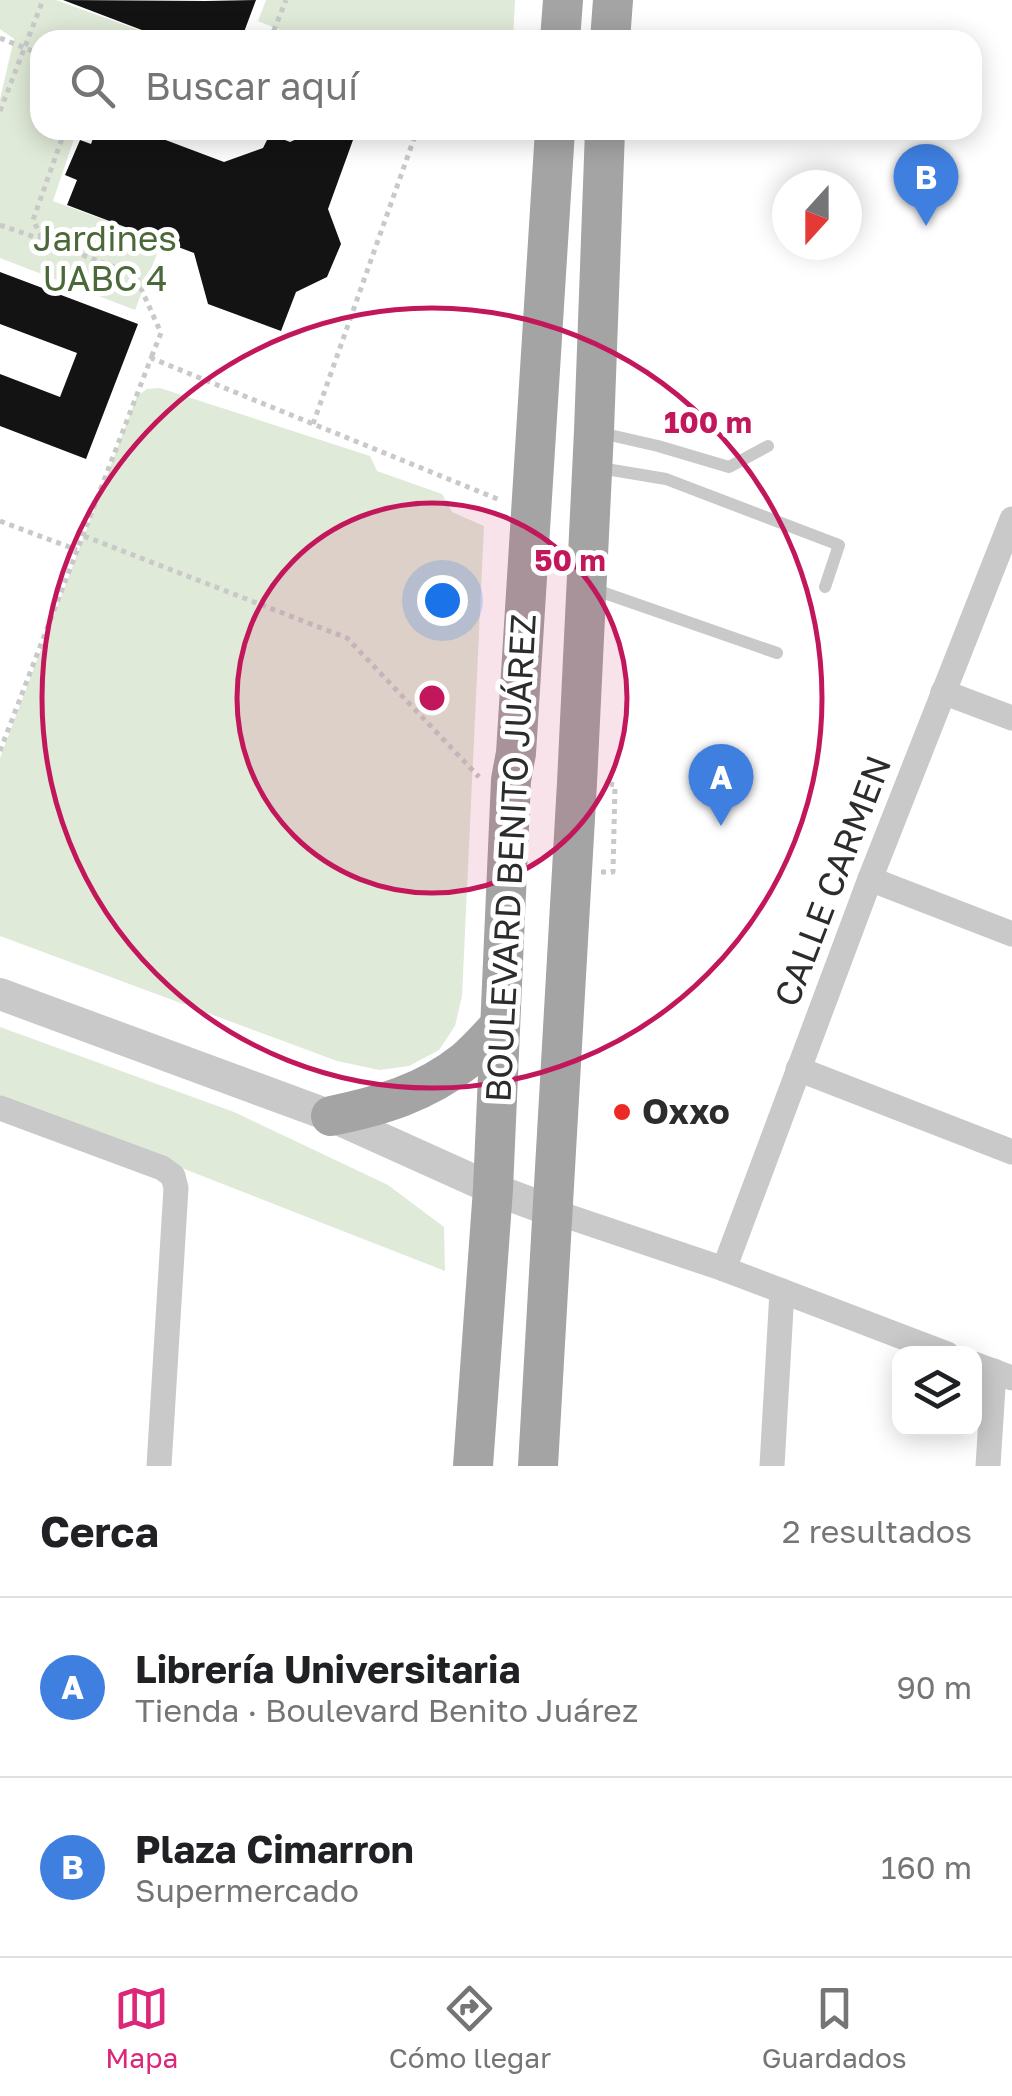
<!DOCTYPE html>
<html lang="es">
<meta charset="utf-8">
<style>
body{margin:0;font-family:"Golos Text",sans-serif;background:#f2f2f2;color:#202124}
.controls{position:absolute;right:30px;bottom:30px;display:grid;overflow:hidden;border-radius:20px;box-shadow:0 5px 25px #0003}
.controls button{width:90px;height:90px;display:grid;place-items:center;padding:0;border:0;border-bottom:2px solid #e0e0e0;background:#fff;color:#202124;font:50px sans-serif}
.compass{position:absolute;left:772px;top:170px;width:90px;height:90px;border-radius:50%;background:#fff;box-shadow:0 5px 25px #0003;rotate:201deg}
.you{position:absolute;left:442px;top:600px;width:35px;height:35px;margin:-25px;border:8px solid #fff;border-radius:50%;background:#1a73e8;box-shadow:0 0 0 15px #1a73e833}
.badge{display:grid;place-items:center;width:65px;height:65px;border-radius:50%;background:#db2777;color:#fff;font-size:32px;font-weight:700}
.pin{position:absolute;translate:-50% -82px;filter:drop-shadow(0 2px 5px #0008)}
.pin::after{content:'';position:absolute;top:52px;width:35px;height:30px;background:inherit;clip-path:polygon(0 0,100% 0,50% 100%)}
.list{margin:0;padding:0;list-style:none}
h2{display:flex;justify-content:space-between;align-items:center;height:130px;margin:0;padding:0 40px;font-size:42px}
h2 small{font-size:32px;font-weight:400;color:#757577}
.list li{display:grid;grid-template-columns:65px 1fr auto;gap:30px;align-items:center;box-sizing:border-box;height:180px;padding:0 40px;border-top:2px solid #e0e0e0}
.list b{display:block;font-size:38px;white-space:nowrap}
.list p{margin:0;font-size:32px;white-space:nowrap;color:#757577}
.list em{font-size:32px;font-style:normal;color:#757577}
.icon{flex:none;width:55px;height:55px;fill:none;stroke:currentColor;stroke-width:2;stroke-linecap:round;stroke-linejoin:round}
.map{position:relative;flex:none;width:1012px;height:1466px;overflow:hidden}
.search{position:absolute;background:#fff;box-shadow:0 5px 25px #0003;left:30px;right:30px;top:30px;height:110px;display:flex;align-items:center;gap:25px;box-sizing:border-box;padding:0 35px;border-radius:30px;color:#757577;font-size:38px}
.sheet{height:490px;background:#fff}
nav{display:flex;justify-content:space-around;align-items:center;box-sizing:border-box;height:140px;border-top:2px solid #e0e0e0;background:#fff;font-size:28px;color:#757577}
nav a{display:grid;justify-items:center;gap:5px}
nav .on{color:#db2777}
.map>svg:first-child{display:block}
.green{fill:#e0ead8}
.building{fill:#131313}
.lines{fill:none;stroke-linecap:round;stroke-linejoin:round}
.path{stroke:#c9c9c9;stroke-width:5;stroke-dasharray:5 5;stroke-linecap:butt}
.service{stroke:#c9c9c9;stroke-width:12}
.minor{stroke:#c9c9c9;stroke-width:25}
.tertiary{stroke:#c9c9c9;stroke-width:32}
.primary{stroke:#a4a4a4;stroke-width:40}
.ring{fill:none;stroke:#c2185b;stroke-width:5}
.poi-dot{fill:#eb2a26;stroke:#fff;stroke-width:4}
.labels{text-anchor:middle;stroke-width:10;stroke-linejoin:round;paint-order:stroke}
.park-label{font-size:35px;fill:#4a6838;stroke:#fff}
.street-label{font-size:35px;fill:#2c2c2c;stroke:#fff}
.poi-label{font-size:35px;font-weight:bold;fill:#2c2c2c;stroke:#fff;text-anchor:start}
.centre{fill:#c2185b;stroke:#fff;stroke-width:5}
.ring-label{font-size:30px;text-anchor:middle;font-weight:bold;fill:#c2185b;stroke:#fff;stroke-width:10;stroke-linejoin:round;paint-order:stroke}
</style>
<div class="map">
<svg width="1012" height="1466" viewBox="0 0 1012 1466">
<rect width="100%" height="100%" fill="#fff"/>
<!-- green -->
<g class="green">
<polygon points="0,0 56,0 166,40 40,40 40,130 77,130 53,201 162,241 135,310 0,258 0,99 14,39 0,29"/>
<polygon points="266,0 515,0 513,40 305,40 258,21"/>
<polygon points="160,388 370,456 377,471 442,494 452,512 484,526 462,996 455,1026 439,1050 409,1066 379,1070 337,1061 0,936 0,758 137,396 147,389"/>
<polygon points="0,1027 234,1112 388,1185 444,1227 445,1271 0,1097"/>
</g>
<!-- building -->
<g class="building">
<polygon points="63,0 206,1 256,0 241,40 168,40"/>
<polygon points="96,130 139,130 224,162 263,148 270,134 290,142 316,130 323,130 353,140 328,209 341,244 327,277 296,292 281,331 208,304 194,253 67,205 77,180 65,175 80,140 91,144"/>
<polygon points="0,272 138,324 86,459 0,426 0,374 60,397 77,353 0,324"/>
</g>
<g class="lines">
<!-- path -->
<g class="path">
<polyline points="0,38 40,54"/>
<polyline points="270,40 286,0"/>
<polyline points="0,111 43,0"/>
<polyline points="65,130 33,220 43,240 135,275 161,333 151,358"/>
<polyline points="500,130 522,135"/>
<polyline points="0,225 43,240"/>
<polyline points="313,424 417,130"/>
<polyline points="0,521 77,550"/>
<polyline points="84,536 347,638 479,777"/>
<polyline points="0,751 151,358 500,500"/>
<polyline points="601,872 613,872 615,785 610,784"/>
</g>
<!-- service -->
<g class="service">
<polyline points="601,433 658,446 729,467 768,446"/>
<polyline points="600,468 666,479 839,545 825,587"/>
<polyline points="593,589 777,653"/>
</g>
<!-- minor -->
<g class="minor">
<polyline points="943,692 1012,718"/>
<polyline points="870,879 1012,934"/>
<polyline points="798,1069 1012,1152"/>
<polyline points="0,1108 162,1168 173,1176 176,1188 159,1466"/>
<polyline points="552,1211 724,1269 947,1354"/>
<polyline points="724,1269 870,879 1012,519"/>
<polyline points="974,1364 1012,1378"/>
<polyline points="772,1466 782,1291"/>
<polyline points="988,1466 994,1371"/>
</g>
<!-- tertiary -->
<polyline class="tertiary" points="0,994 331,1116 493,1189 552,1211"/>
<!-- primary -->
<g class="primary">
<polyline points="560,40 563,0"/>
<polyline points="610,40 613,0"/>
<path d="M331,1116c49,-10 94,-23 134,-55 12,-10 23,-23 34,-34"/>
<polyline points="473,1466 493,1189 511,780 516,753 555,130"/>
<polyline points="538,1466 577,783 594,431 605,130"/>
</g>
</g>
<!-- distance rings -->
<circle cx="432" cy="698" r="195" fill="#c2185b" fill-opacity=".12"/>
<g class="ring">
<circle cx="432" cy="698" r="195"/>
<circle cx="432" cy="698" r="390"/>
</g>
<!-- markers -->
<circle class="poi-dot" cx="622" cy="1112" r="10"/>
<g class="labels">
<!-- park labels -->
<g class="park-label">
<text x="105" y="251">Jardines<tspan x="105" dy="40">UABC 4</tspan></text>
</g>
<!-- street labels -->
<g class="street-label">
<text transform="translate(511 858) rotate(-87)" y="12">BOULEVARD BENITO JUÁREZ</text>
<text transform="translate(833 881) rotate(-69)" y="12">CALLE CARMEN</text>
</g>
<!-- poi labels -->
<g class="poi-label">
<text x="642" y="1124">Oxxo</text>
</g>
</g>
<circle cx="432" cy="698" r="15" class="centre"/>
<g class="ring-label">
<text x="708" y="433">100 m</text>
<text x="570" y="571">50 m</text>
</g>
</svg>
<div class="controls">
<button><svg class="icon" aria-label="layers" viewBox="0 0 24 24"><path d="M12 4l9 5-9 5-9-5zM3 14l9 5 9-5"/></svg></button>
</div>
<svg class="compass" viewBox="-18 -18 36 36"><path d="M0-13l5 13h-10z" fill="#e53935"/><path d="M0 13l5-13h-10z" fill="#757577"/></svg>
<div class="you"></div>
<div class="pin badge" style="left:721px;top:826px;background:#3f7fe0">A</div>
<div class="pin badge" style="left:926px;top:226px;background:#3f7fe0">B</div>
<div class="search"><svg class="icon" aria-label="search" viewBox="0 0 24 24"><circle cx="10" cy="10" r="6"/><path d="M15 15l6 6"/></svg>Buscar aquí</div>
</div>
<section class="sheet">
<h2>Cerca<small>2 resultados</small></h2>
<ul class="list">
<li><span class="badge" style="background:#3f7fe0">A</span><div><b>Librería Universitaria</b><p>Tienda · Boulevard Benito Juárez</p></div><em>90 m</em></li>
<li><span class="badge" style="background:#3f7fe0">B</span><div><b>Plaza Cimarron</b><p>Supermercado</p></div><em>160 m</em></li>
</ul>
</section>
<nav>
<a class="on"><svg class="icon" aria-label="map" viewBox="0 0 24 24"><path d="M3 6l6-2 6 2 6-2v14l-6 2-6-2-6 2zM9 4v14M15 6v14"/></svg>Mapa</a>
<a><svg class="icon" aria-label="directions" viewBox="0 0 24 24"><path d="M12 3l9 9-9 9-9-9zM9 14v-3h6M13 9l2 2-2 2"/></svg>Cómo llegar</a>
<a><svg class="icon" aria-label="saved" viewBox="0 0 24 24"><path d="M7 4h10v16l-5-4-5 4z"/></svg>Guardados</a>
</nav>
